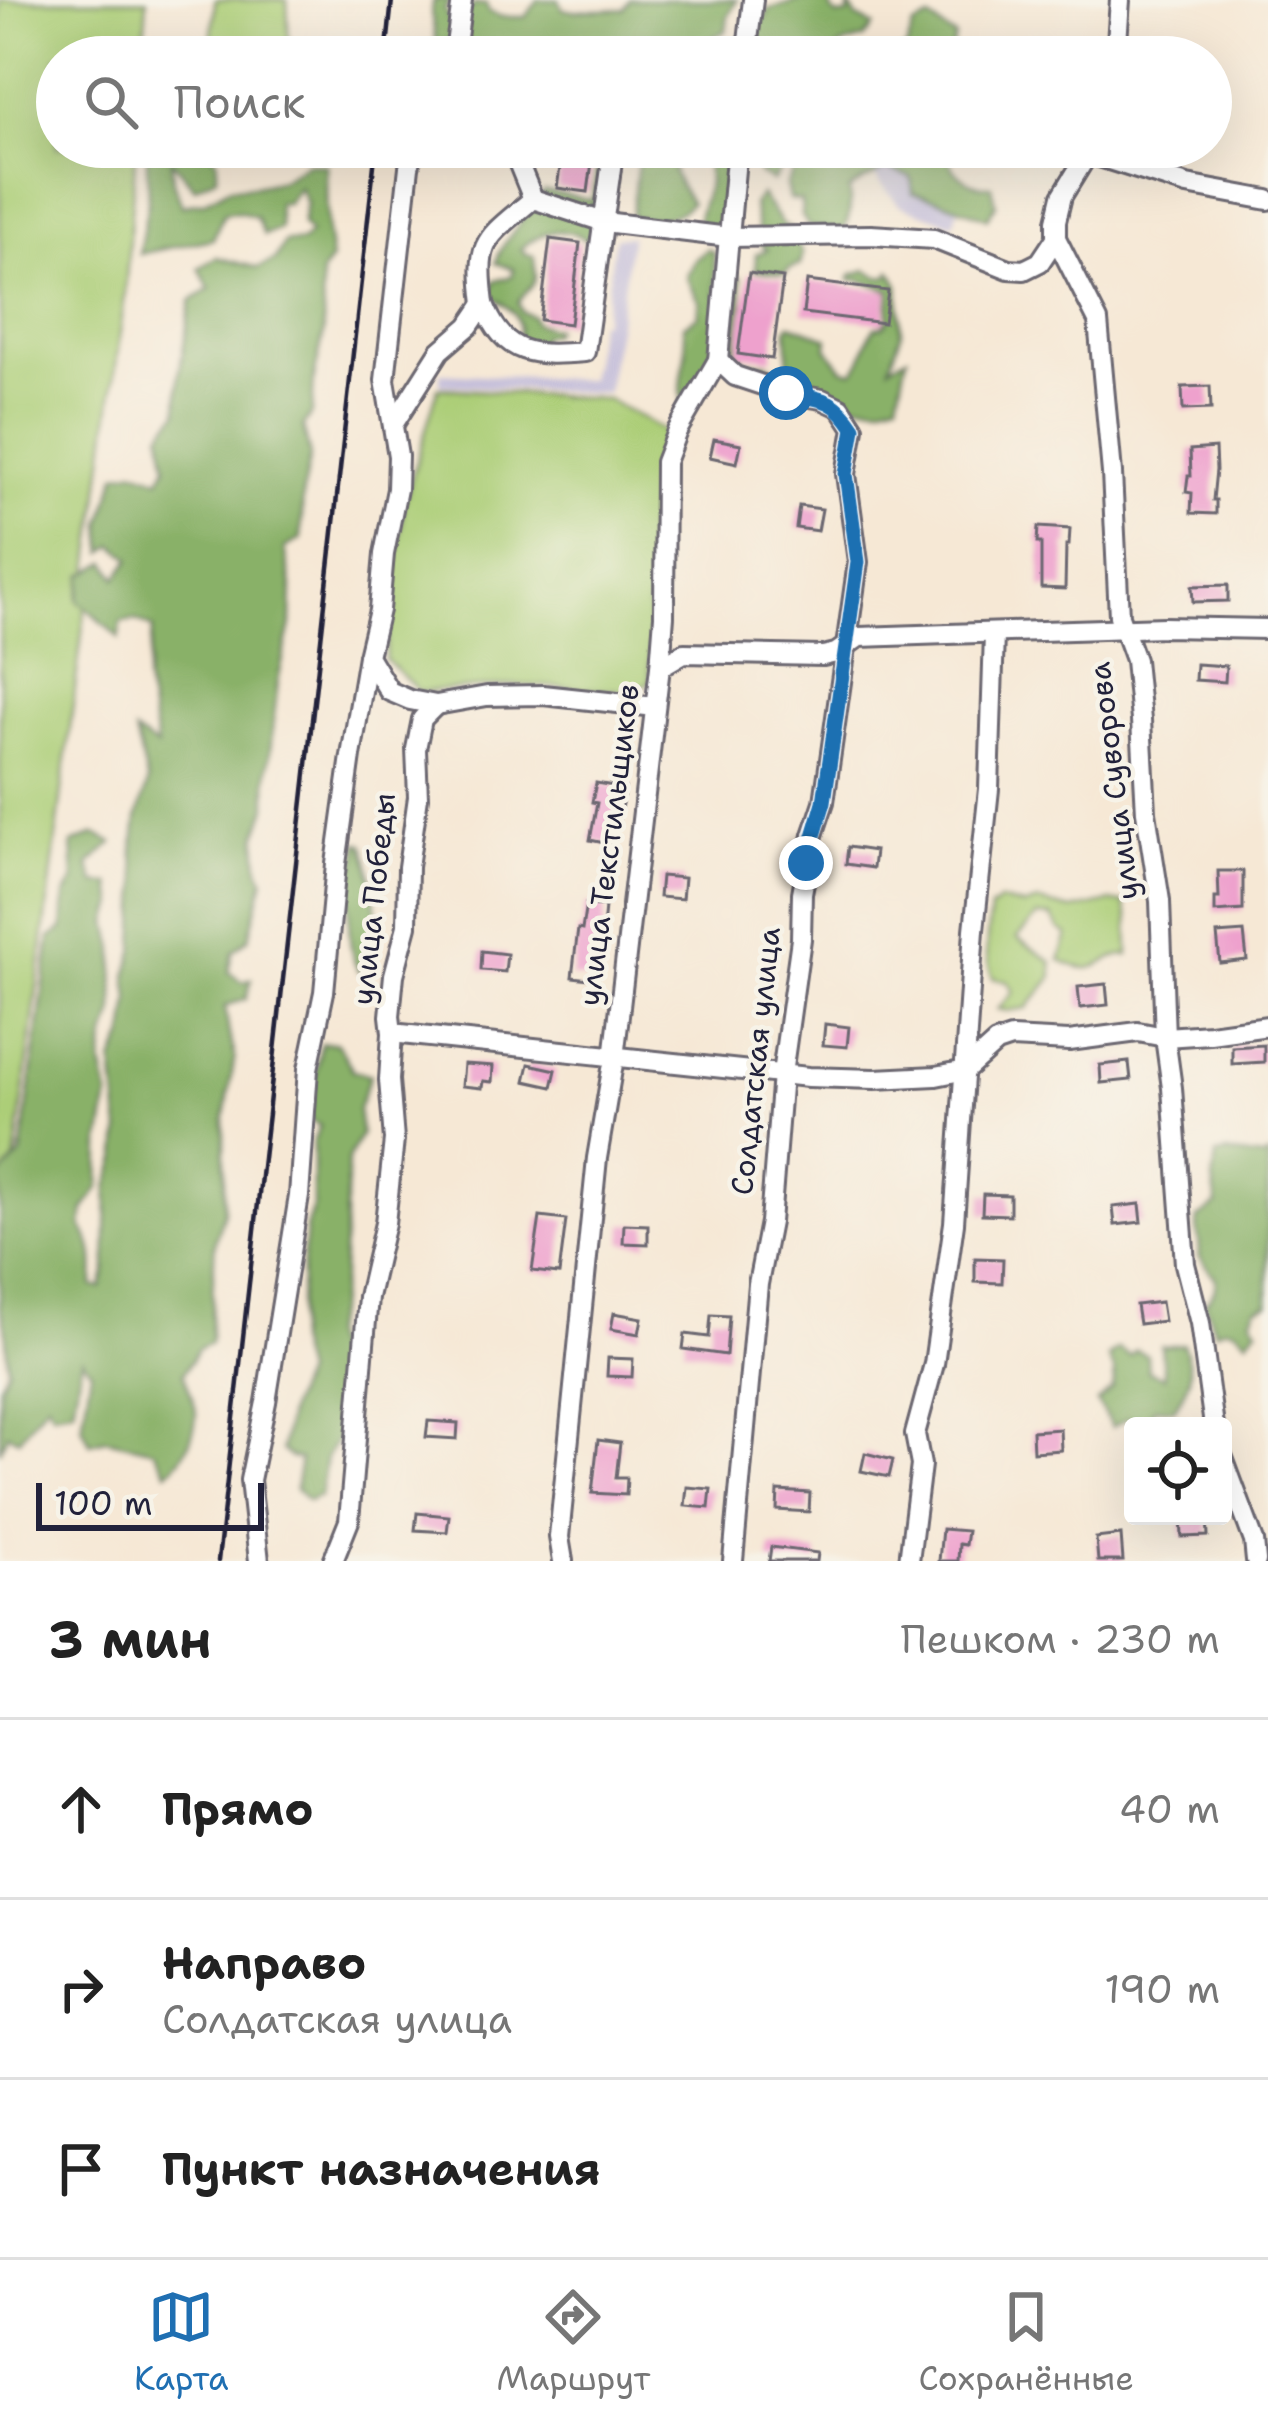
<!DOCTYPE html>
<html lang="ru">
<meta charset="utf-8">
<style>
body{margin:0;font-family:"Shantell Sans",sans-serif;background:#f2f2f2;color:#222}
.controls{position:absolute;right:36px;bottom:36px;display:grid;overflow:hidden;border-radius:12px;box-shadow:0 12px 48px #0002}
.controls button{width:108px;height:108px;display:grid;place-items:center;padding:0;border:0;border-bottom:3px solid #e0e0e0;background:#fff;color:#222;font:60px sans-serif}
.scale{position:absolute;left:36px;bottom:30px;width:228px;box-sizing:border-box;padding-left:12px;border:6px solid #22223b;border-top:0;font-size:33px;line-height:42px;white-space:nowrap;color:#22223b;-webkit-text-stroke:9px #f7f3e8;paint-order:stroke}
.stop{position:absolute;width:36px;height:36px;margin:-27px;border:9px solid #1f6fb2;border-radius:50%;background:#fff}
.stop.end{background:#1f6fb2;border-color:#fff;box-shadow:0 3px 12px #0008}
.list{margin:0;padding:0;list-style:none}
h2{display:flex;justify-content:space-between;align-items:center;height:156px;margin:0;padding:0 48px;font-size:51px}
h2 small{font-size:39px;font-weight:400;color:#767676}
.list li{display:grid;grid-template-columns:78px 1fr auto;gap:36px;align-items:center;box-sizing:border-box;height:180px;padding:0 48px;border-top:3px solid #e0e0e0}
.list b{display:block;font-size:45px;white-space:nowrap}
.list p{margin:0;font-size:39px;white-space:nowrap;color:#767676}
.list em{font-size:39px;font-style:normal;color:#767676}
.icon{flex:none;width:66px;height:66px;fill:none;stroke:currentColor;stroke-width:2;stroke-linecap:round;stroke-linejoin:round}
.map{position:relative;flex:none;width:1268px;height:1561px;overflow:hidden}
.search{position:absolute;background:#fff;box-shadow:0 12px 48px #0002;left:36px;right:36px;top:36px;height:132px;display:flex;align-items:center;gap:30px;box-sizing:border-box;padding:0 42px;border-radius:66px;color:#767676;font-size:45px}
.sheet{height:696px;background:#fff}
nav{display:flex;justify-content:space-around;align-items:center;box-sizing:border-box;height:168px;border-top:3px solid #e0e0e0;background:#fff;font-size:33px;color:#767676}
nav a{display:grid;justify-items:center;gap:6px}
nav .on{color:#1f6fb2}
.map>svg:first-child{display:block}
.industrial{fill:#c6c0da}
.green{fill:#acce77;stroke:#677859;stroke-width:3}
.forest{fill:#89b168;stroke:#566a52;stroke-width:3}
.building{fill:#eea1cd}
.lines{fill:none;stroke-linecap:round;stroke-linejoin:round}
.minor-casing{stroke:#6c6771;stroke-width:24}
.minor{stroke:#fff;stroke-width:18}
.rail{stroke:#22223b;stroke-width:4.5}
.route{stroke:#1f6fb2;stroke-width:15}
.labels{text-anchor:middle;stroke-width:9;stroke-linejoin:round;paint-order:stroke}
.street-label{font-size:30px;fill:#22223b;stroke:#f7f3e8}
</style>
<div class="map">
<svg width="1268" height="1561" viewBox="0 0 1268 1561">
<rect width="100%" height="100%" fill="#f7f3e8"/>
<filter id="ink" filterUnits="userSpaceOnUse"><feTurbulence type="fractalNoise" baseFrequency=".00833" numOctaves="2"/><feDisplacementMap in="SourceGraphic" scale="24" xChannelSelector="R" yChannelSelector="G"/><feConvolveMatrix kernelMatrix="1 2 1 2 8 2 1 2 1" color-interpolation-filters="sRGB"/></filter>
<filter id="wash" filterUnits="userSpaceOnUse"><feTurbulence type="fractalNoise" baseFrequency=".004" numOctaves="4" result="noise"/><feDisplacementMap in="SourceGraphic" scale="48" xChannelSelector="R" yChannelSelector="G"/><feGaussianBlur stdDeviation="2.7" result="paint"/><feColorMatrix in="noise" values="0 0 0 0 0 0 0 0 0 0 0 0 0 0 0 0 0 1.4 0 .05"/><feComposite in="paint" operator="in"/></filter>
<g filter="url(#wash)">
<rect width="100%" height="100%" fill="#f6e8d5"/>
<!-- industrial -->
<g class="industrial">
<polygon points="886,168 911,177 913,193 940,197 959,208 953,224 899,205 875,176"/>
<polygon points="631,236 607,393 440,385 440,373 589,380 598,322 603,321 615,237"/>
</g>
<!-- green -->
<g class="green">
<polygon points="0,0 147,0 143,57 57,57 57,147 136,147 125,294 0,1281"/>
<path d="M215,0h72l2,47 -46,10h-30c-5,-12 2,-40 2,-57z"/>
<polygon points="438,388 607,399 668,433 648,531 650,682 632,691 517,685 419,692 385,659 405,500"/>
<path d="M1000,901l24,5 15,-4 33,8 38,-8 14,1 4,14 1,38c-29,-1 -27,26 -69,5l8,-25 -8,-5 -8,-13 -14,-1 -21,22 35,24 1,15 -26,31 -19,3 -10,-2 16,-17 -6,-10 -15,-4c-11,-26 -5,-41 -3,-69z"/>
</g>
<!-- forest -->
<g class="forest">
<path d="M434,0h14l1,4 -5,5 6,11 14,-1 9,-14 13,-1 3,8 13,5h24l12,-17h21l4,9 10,2 51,-2 6,-9h107l-9,16 -2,15 -13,6 -17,20h-157c-3,-8 -12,-11 -20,-10l-3,10h-18l-8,-14 -6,12 -12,2 -16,-18 -20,4 -5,-31z"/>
<path d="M801,0h29l1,10 6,6 11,-1 2,-9 6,11 18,9 -10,13 -24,7 -4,8 -6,3c-23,0 -54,-4 -73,-19l-1,-17 11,-5v-6z"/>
<polygon points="930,19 955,37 951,54 937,57 887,57 906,49 914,26"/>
<path d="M152,147h55l10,13v16l-22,12 -24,-28 2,22 9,23 21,-3 28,-15 24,-1 27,-6 25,-17 19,2 1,67 4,28 -10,13 3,59 -10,46 -2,35 -9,13 7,30 -7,34 -2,49 -16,9 7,37 -1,40 -13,56 -11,97v29l-10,29 2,32 5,11 -15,59 -16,14 -4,20 14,10 9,-3 -6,20 -21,7 4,28 6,21 -11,66v90l-9,30 -5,102 -12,6 -15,25c11,27 19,38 7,67 -6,14 -10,21 -23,31l-13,-22 -48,-11 -16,4 -8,-17 9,-56 -9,-11 -9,50 -21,3 -5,-10 -28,37 -12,-5 -7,18v-67l8,-17 -3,-41 -5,-22v-128l21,-22 29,-217 13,-9 2,-33 9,-15 -2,-37 23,-10 18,9 -24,22 6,18 16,1 4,20 -6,19 6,26 -1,66 -8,20 -4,29 7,32 -8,46 -1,45 -16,23 -2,16c13,20 12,37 11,60l8,2 5,-19 2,-82 10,-31 2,-24 -7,-70 12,-26 5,-37 -3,-23 8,-28 3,-64 -5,-33 4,-33 11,-35 -13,-50 22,14 -11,-66 7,-53 -18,-8 -14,2 -2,16 -41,-38 5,-25 24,-13 10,16 14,-20 -17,-13 -10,7 -2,-28 15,-50 19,-4 24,9 7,-14 -6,-32 17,-21 1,-37 12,-74 19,-12 -11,-21 18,-11 41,11 17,-8 10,-18h17l8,-9 -8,-9 4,-21 -7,-16 -12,16h-9l2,26 -16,6 -8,-18 -17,-5 -15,1 -11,26 -74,15 9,-52 -1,-44z"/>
<path d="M600,147h7l-12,87 -4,9c-24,-18 -50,-14 -70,6l5,6 8,1c0,10 4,21 -2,30 -5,6 -10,10 -14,17l4,9 10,4 2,7 20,6 -3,5 -10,2 -2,9h-14l-7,-9c4,-22 -11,-29 -27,-41l3,-14 18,-5 2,-7 -18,-6c6,-25 34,-48 48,-72l48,9z"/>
<path d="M640,147h37c-12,22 2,37 14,56 -19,18 -34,16 -60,14z"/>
<polygon points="706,147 727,147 723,166 725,199 716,230 700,227 698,217 708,183"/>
<path d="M755,147h187l4,2c4,24 23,38 46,37l4,19 -9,13c-26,-8 -47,-21 -74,-25l-2,-16 -25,-9c-12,9 -25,12 -37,22 2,14 2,28 -6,40l-34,-3 -7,-11 -1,-15 -12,-2 -3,-14 7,-13 -6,-11 -15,20 -13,-7z"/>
<polygon points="761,195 782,224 793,230 795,241 803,253 800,265 791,268 784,274 755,270 756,254 767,250 760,243 753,204"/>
<path d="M707,249l7,4 3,43 10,46 4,1c5,-22 0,-43 3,-66l7,1 1,28 -7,47 12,9 20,1 11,9 11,-1 -2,-42 3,-5c9,3 33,11 38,15l-1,9 16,21 11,2c14,-18 9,-28 21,-44l8,-1 5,-6 2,-30 -30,-10h-10l1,-5 16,-5 12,7 9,-1 3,-5 8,14 2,49 -11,32 17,-10 -9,44 -18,5 -28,-2 -17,-7 -25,-2 -97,-35 -30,48c-4,-19 -1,-33 3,-51 1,-10 -2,-20 -2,-31l14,-9 2,-14 -14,-25 9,-17z"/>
<path d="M358,843l6,1c6,23 11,48 13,71 1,15 -4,34 -4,51l-14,5c-13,-17 -10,-66 -8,-89 2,-14 9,-24 7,-39z"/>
<polygon points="321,1043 337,1043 353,1070 370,1075 358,1109 361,1134 348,1159 342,1276 337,1308 329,1334 342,1390 342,1430 326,1458 320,1496 308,1501 295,1489 300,1460 291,1458 281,1450 289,1408 303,1374 295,1342 306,1228 313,1207 313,1141 320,1126 309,1120"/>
<path d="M1227,1153l36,5 5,-3v149l-12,4 -4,10 6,10 -11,12c-11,-11 -17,-17 -32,-9l-10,-28 9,-12 2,-12 -17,-23c3,-15 -5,-24 -1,-38l19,-13 -4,-24 3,-26z"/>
<path d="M1183,1344c11,29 9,40 -9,65l-20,-1 -4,10h-22l-16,9 -15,-25 16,-14 2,-16 -7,-15 10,-8 12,7 6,-6 11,5 1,16 16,6 -3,-31z"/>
</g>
<g id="blocks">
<!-- building -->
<g class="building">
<polygon points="563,147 594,147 588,192 557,188"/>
<polygon points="550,239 580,243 570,324 540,320"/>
<polygon points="749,273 783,278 772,359 738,354"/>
<polygon points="807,281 888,291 884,323 803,313"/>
<polygon points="1210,386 1211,409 1183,410 1182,387"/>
<polygon points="714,439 741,444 737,463 710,457"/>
<polygon points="1215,448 1216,470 1213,500 1216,500 1216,514 1191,513 1192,493 1186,492 1188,476 1191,476 1190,450"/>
<polygon points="799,506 822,509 818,531 796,528"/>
<polygon points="1038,527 1070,529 1069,545 1066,545 1065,589 1041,588 1041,543 1037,543"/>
<polygon points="1228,585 1228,601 1193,602 1192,586"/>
<polygon points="1196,664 1226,666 1225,682 1195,680"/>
<polygon points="596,783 625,788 614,845 590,840 597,803 592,802"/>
<polygon points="848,847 875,851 873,868 846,864"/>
<polygon points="1218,871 1243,871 1243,910 1215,912 1215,898 1219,898"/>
<polygon points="661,876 684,878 682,899 659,897"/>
<polygon points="586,904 605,907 598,980 572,977 578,929 582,930"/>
<polygon points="1244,932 1247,960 1220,963 1217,934"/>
<polygon points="482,951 507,954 505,972 481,970"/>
<polygon points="1106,984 1108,1005 1080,1008 1078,987"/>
<polygon points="825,1024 849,1027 847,1047 823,1045"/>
<polygon points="1264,1045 1264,1062 1232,1064 1232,1047"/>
<polygon points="1129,1062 1131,1080 1101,1083 1100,1065"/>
<polygon points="464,1064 493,1066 492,1082 483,1081 482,1088 462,1086"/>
<polygon points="529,1064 556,1070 552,1087 525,1081"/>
<polygon points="983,1194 1010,1195 1010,1215 982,1214"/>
<polygon points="1140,1204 1142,1222 1115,1225 1113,1207"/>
<polygon points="540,1217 566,1220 559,1274 532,1271"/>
<polygon points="624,1224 648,1225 648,1244 623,1243"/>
<polygon points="975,1258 1003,1259 1002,1283 975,1282"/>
<polygon points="1161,1302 1164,1321 1139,1324 1136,1305"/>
<polygon points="614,1313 642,1318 639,1334 611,1329"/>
<polygon points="711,1315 729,1316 726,1355 683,1349 685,1334 709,1337"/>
<polygon points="608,1358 633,1359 632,1377 607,1376"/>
<polygon points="428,1421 458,1423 457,1439 426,1437"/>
<polygon points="1060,1429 1061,1450 1033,1452 1032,1431"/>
<polygon points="598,1440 620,1443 616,1478 627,1478 626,1495 592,1493"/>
<polygon points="865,1453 893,1460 889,1477 861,1471"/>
<polygon points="687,1487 711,1489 709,1508 685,1506"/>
<polygon points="778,1491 810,1493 809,1512 777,1510"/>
<polygon points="417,1513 449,1516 447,1532 415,1530"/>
<polygon points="1181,1516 1207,1516 1208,1536 1182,1537"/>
<polygon points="942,1529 967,1531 965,1545 959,1544 958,1561 939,1561"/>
<polygon points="1121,1535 1123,1561 1098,1561 1096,1538"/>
<polygon points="771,1547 818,1553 817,1561 769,1561"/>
</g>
</g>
</g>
<g filter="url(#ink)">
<use href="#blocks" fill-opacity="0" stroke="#6c6771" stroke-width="3"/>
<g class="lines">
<!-- minor casing -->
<g class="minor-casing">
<g id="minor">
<polyline points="449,57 456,45 462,0"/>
<polyline points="746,57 753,0"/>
<polyline points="1116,57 1120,0"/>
<polyline points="414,147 409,167 385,380 398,456 397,489 384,554 379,610 368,656 389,691 410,700 436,705 487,696 543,695 655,707"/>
<polyline points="515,147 518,162 533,199"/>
<polyline points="1092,147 1062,196 1056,221 1056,238 1098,321 1112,473 1119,616 1135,660 1141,720 1146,812 1160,901 1165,1037 1172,1088 1185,1264 1200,1323 1214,1426"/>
<polyline points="1090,154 1187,185 1268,200"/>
<path d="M484,304c-8,-66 1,-64 49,-105l71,23 125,15 142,-2 63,4 75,30 15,1 16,-8 16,-24"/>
<polyline points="718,360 735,376 786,393 822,399 841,408 854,428 846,474 858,562 824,802 813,835 802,893 801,939 782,1074 770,1222 758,1284 733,1561"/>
<path d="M393,425l47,-74 29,-25 15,-22c20,53 51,52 101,48l29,-205"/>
<polyline points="660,667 684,653 823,656 836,653 859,637 1164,627 1268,629"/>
<polyline points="392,1033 808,1077 875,1079 936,1076 966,1070 996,1043 1011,1038 1069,1041 1138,1032 1165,1037 1210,1034 1268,1026"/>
<polyline points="1223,1458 1254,1541 1256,1561"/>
<polyline points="259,1561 250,1480 266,1402 299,1196 308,1069 324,992 336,864 351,756 368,656"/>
<polyline points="333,1561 349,1521 368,1297 385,1223 394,1140 389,1080 392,1033 390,1016 394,975 407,926 408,867 418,797 416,749 422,719 436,705"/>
<polyline points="563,1561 559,1537 597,1158 614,1058 660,667 664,616 665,462 677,431 718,360 737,147"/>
<polyline points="909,1561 921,1465 915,1434 934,1364 954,1223 974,930 989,789 994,634"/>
</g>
</g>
<!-- minor -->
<use href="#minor" class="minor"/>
<!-- rail -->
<g class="rail">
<polyline points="386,57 392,0"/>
<polyline points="218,1561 376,147"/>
</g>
</g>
</g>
<g class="lines" filter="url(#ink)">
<!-- route -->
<path class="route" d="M786,393c35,6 48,4 68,35l-8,46 12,88 -34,240 -18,61"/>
</g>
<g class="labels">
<!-- street labels -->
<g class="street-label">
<text transform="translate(1114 781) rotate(-97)" y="10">улица Суворова</text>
<text transform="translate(609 845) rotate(-83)" y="10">улица Текстильщиков</text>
<text transform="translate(374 899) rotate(-84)" y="10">улица Победы</text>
<text transform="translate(756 1061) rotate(-84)" y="10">Солдатская улица</text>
</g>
</g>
</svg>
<div class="controls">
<button><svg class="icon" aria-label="locate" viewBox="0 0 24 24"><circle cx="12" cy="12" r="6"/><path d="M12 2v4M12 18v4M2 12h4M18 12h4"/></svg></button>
</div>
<div class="scale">100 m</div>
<div class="stop" style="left:786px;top:393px"></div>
<div class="stop end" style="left:806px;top:863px"></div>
<div class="search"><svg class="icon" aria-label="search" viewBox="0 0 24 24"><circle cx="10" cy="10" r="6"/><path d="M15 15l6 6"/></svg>Поиск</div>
</div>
<section class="sheet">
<h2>3 мин<small>Пешком · 230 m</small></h2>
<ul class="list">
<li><svg class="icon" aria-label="ahead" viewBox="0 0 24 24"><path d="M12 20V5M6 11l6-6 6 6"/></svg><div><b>Прямо</b></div><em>40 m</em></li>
<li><svg class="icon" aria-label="right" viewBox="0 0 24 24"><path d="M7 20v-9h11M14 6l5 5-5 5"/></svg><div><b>Направо</b><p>Солдатская улица</p></div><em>190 m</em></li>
<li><svg class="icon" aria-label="arrive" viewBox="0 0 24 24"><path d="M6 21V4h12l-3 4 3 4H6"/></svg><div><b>Пункт назначения</b></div></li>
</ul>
</section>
<nav>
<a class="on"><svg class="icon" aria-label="map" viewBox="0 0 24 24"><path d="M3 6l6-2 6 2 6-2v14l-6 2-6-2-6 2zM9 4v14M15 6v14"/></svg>Карта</a>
<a><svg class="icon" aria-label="directions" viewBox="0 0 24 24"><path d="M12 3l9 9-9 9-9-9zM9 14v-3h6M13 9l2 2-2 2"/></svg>Маршрут</a>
<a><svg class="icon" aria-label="saved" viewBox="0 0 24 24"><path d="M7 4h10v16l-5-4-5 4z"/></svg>Сохранённые</a>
</nav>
